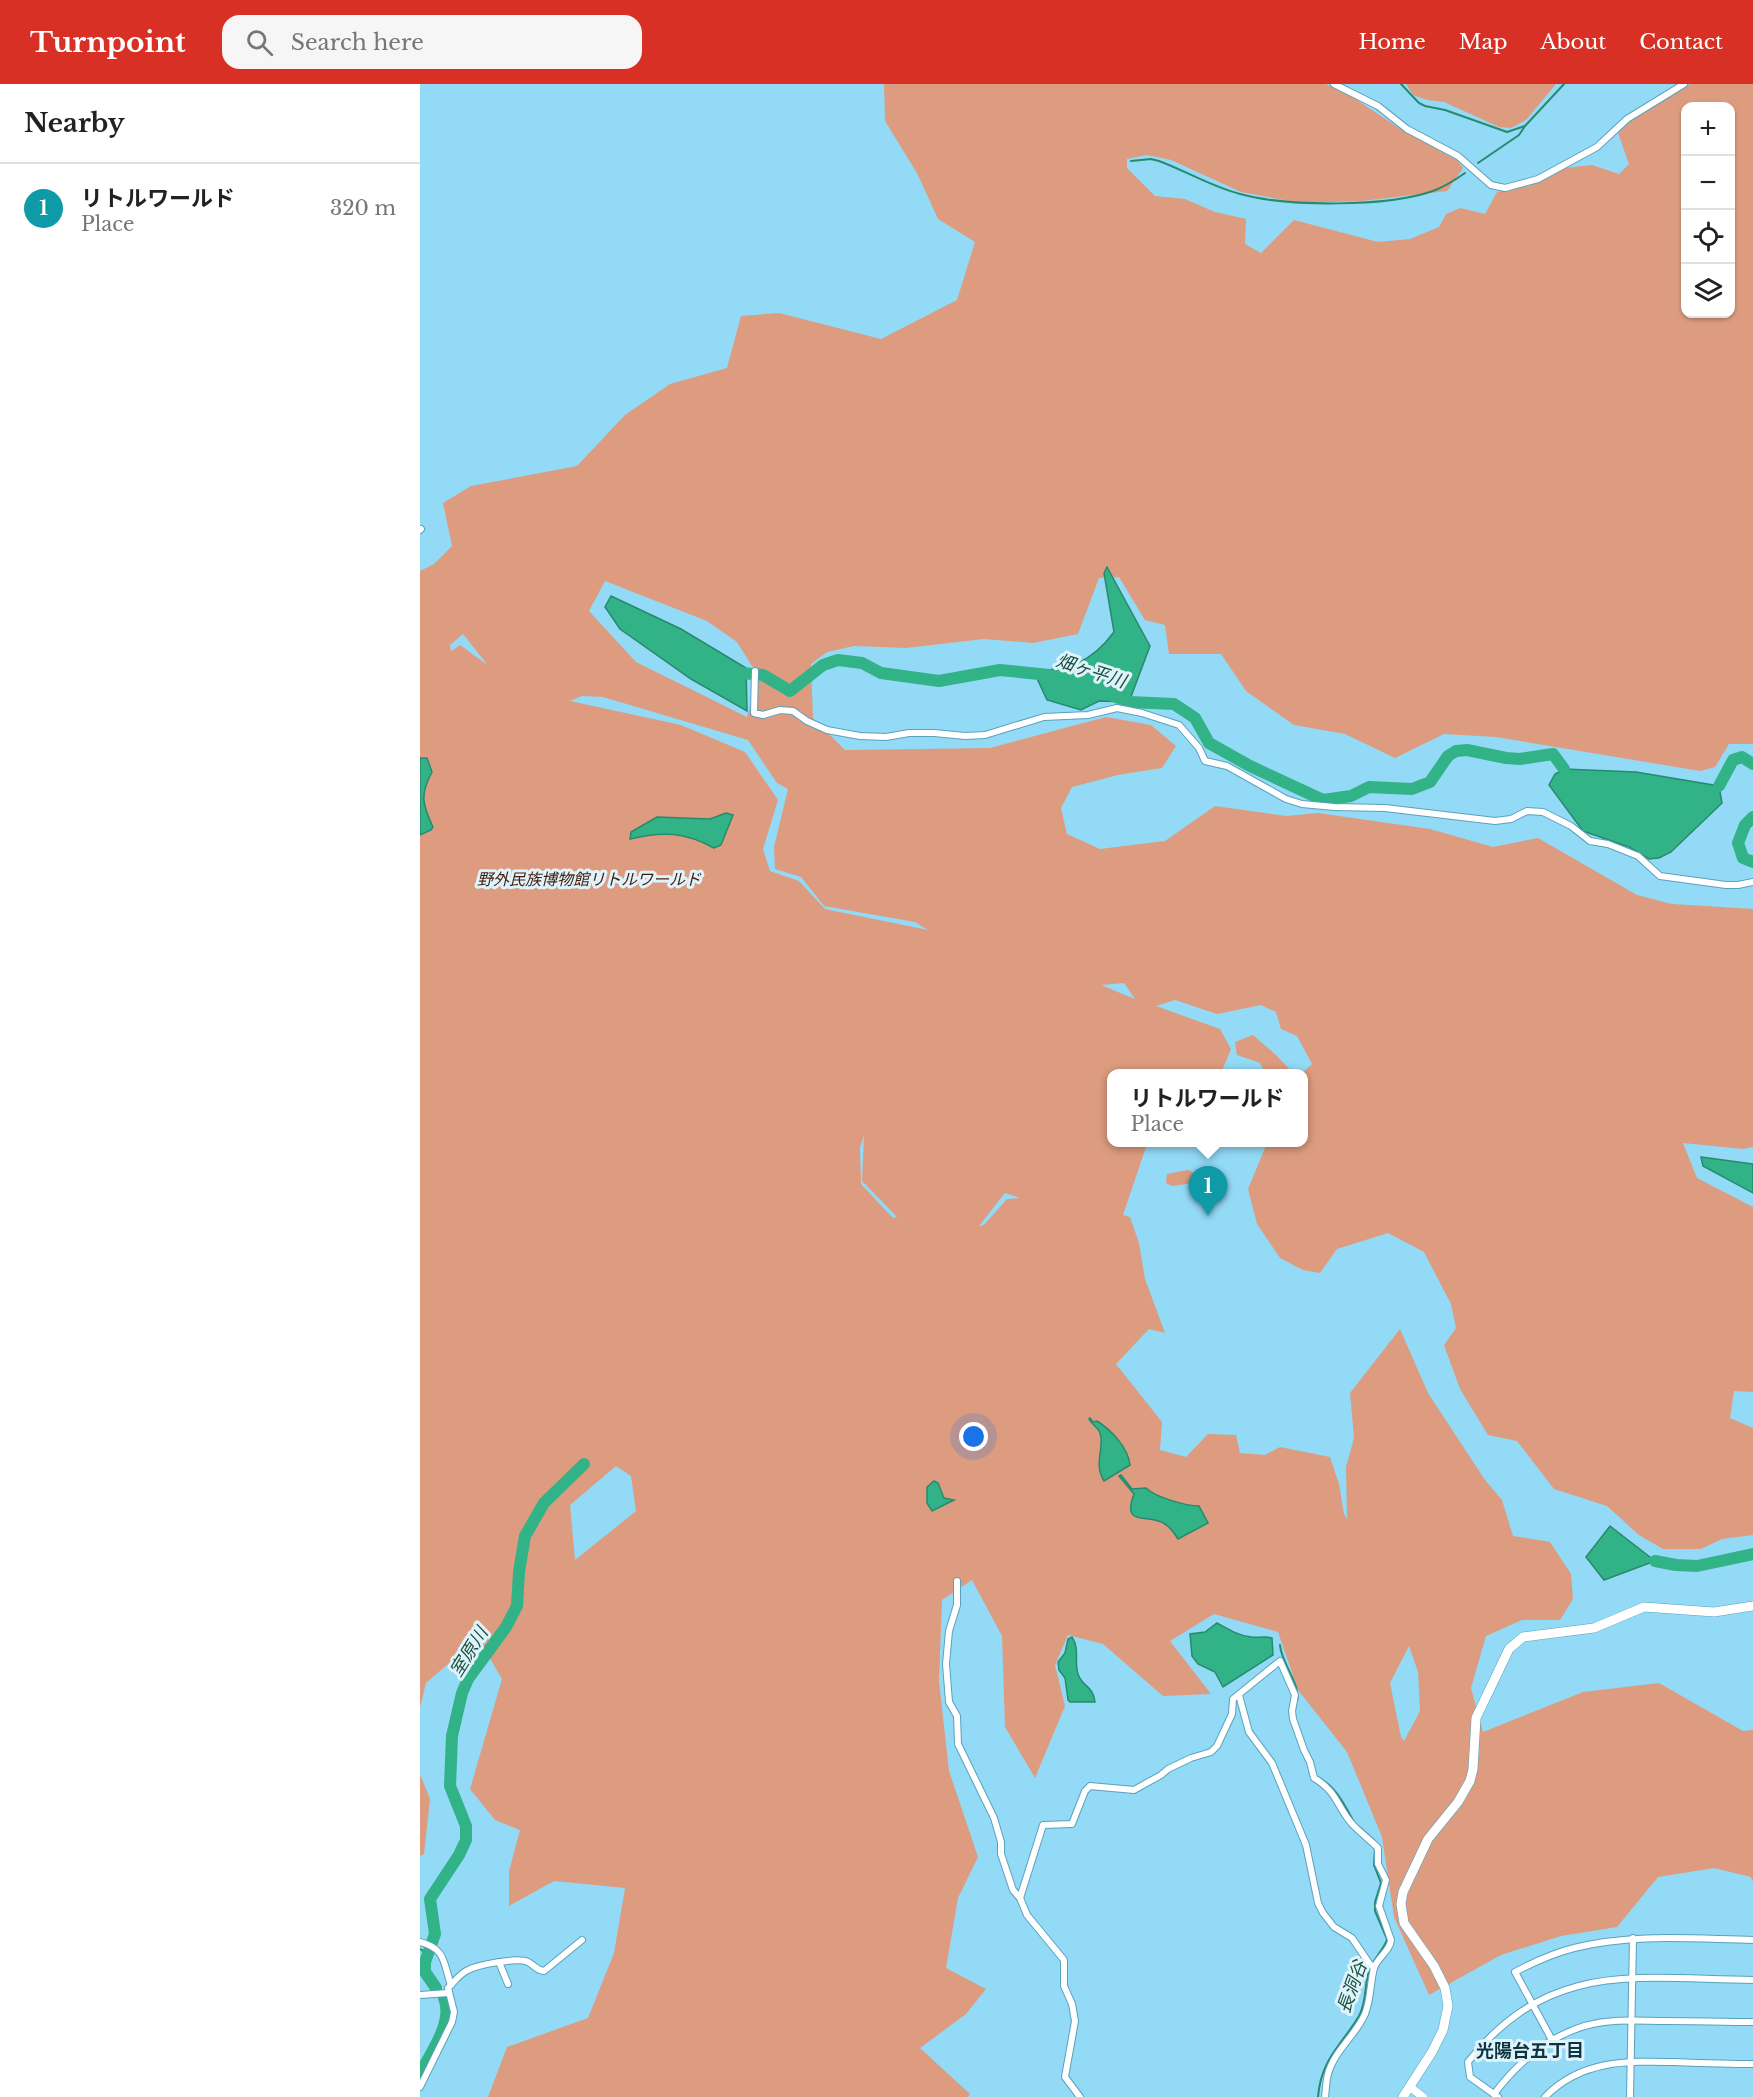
<!DOCTYPE html>
<meta charset="utf-8">
<style>
body{margin:0;font-family:"Libre Baskerville","Noto Sans JP",serif;background:#f6f6f6;color:#222}
.controls{position:absolute;right:18px;top:18px;display:grid;overflow:hidden;border-radius:12px;box-shadow:0 2px 4px #0004}
.controls button{width:54px;height:54px;display:grid;place-items:center;padding:0;border:0;border-bottom:2px solid #e0e0e0;background:#fff;color:#222;font:30px sans-serif}
.you{position:absolute;left:554px;top:1353px;width:21px;height:21px;margin:-15px;border:4px solid #fff;border-radius:50%;background:#1a73e8;box-shadow:0 0 0 9px #1a73e833}
.badge{display:grid;place-items:center;width:39px;height:39px;border-radius:50%;background:#d93025;color:#fff;font-size:20px;font-weight:700}
.pin{position:absolute;translate:-50% -50px;filter:drop-shadow(0 2px 3px #0008)}
.pin::after{content:'';position:absolute;top:32px;width:21px;height:18px;background:inherit;clip-path:polygon(0 0,100% 0,50% 100%)}
.popup{position:absolute;left:687px;top:985px;width:201px;height:78px;box-sizing:border-box;display:grid;place-content:center;border-radius:12px;background:#fff;filter:drop-shadow(0 2px 4px #0005);font-size:20px;white-space:nowrap;color:#767676}
.popup b{font-size:22px;color:#222}
.popup::after{content:'';position:absolute;left:50%;top:100%;margin-left:-12px;border:12px solid transparent;border-top-color:#fff}
.list{margin:0;padding:0;list-style:none}
h2{display:flex;justify-content:space-between;align-items:center;height:78px;margin:0;padding:0 24px;font-size:26px}
h2 small{font-size:20px;font-weight:400;color:#767676}
.list li{display:grid;grid-template-columns:39px 1fr auto;gap:18px;align-items:center;box-sizing:border-box;height:90px;padding:0 24px;border-top:2px solid #e0e0e0}
.list b{display:block;font-size:22px;white-space:nowrap}
.list p{margin:0;font-size:20px;white-space:nowrap;color:#767676}
.list em{font-size:20px;font-style:normal;color:#767676}
.icon{flex:none;width:33px;height:33px;fill:none;stroke:currentColor;stroke-width:2;stroke-linecap:round;stroke-linejoin:round}
.map{position:relative;flex:none;width:1333px;height:2013px;overflow:hidden}
header{display:flex;align-items:center;gap:36px;box-sizing:border-box;height:84px;padding:0 30px;background:#d93025;color:#fff}
header strong{font-size:28px}
nav{display:flex;gap:33px;margin-inline-start:auto;font-size:21px}
.search{width:420px;height:54px;background:#f6f6f6;display:flex;align-items:center;gap:15px;box-sizing:border-box;padding:0 21px;border-radius:18px;color:#767676;font-size:22px}
main{display:flex}
aside{flex:1;background:#fff}
.map>svg:first-child{display:block}
.green{fill:#dd9c7f;fill-rule:evenodd}
.water{fill:#32b387;stroke:#268a6e;stroke-width:1.5}
.lines{fill:none;stroke-linecap:round;stroke-linejoin:round}
.stream{stroke:#268a6e;stroke-width:2}
.river{stroke:#32b387;stroke-width:12}
.minor-casing{stroke:#5aa1bc;stroke-width:8}
.tertiary-casing{stroke:#5aa1bc;stroke-width:9}
.secondary-casing{stroke:#5aa1bc;stroke-width:10}
.minor{stroke:#fff;stroke-width:6}
.tertiary{stroke:#fff;stroke-width:8}
.secondary{stroke:#fff;stroke-width:9}
.labels{text-anchor:middle;stroke-width:6;stroke-linejoin:round;paint-order:stroke}
.park-label{font-size:16px;font-style:italic;fill:#431e0c;stroke:#def3fb}
.water-label{font-size:18px;font-style:italic;fill:#1b4e3b;stroke:#def3fb}
.neighbourhood-label{font-size:18px;font-weight:bold;fill:#0d3441;stroke:#def3fb}
</style>
<header>
<strong>Turnpoint</strong>
<div class="search"><svg class="icon" aria-label="search" viewBox="0 0 24 24"><circle cx="10" cy="10" r="6"/><path d="M15 15l6 6"/></svg>Search here</div>
<nav><a>Home</a><a>Map</a><a>About</a><a>Contact</a></nav>
</header>
<main>
<aside>
<h2>Nearby<small></small></h2>
<ul class="list">
<li><span class="badge" style="background:#0f9aa8">1</span><div><b>リトルワールド</b><p>Place</p></div><em>320 m</em></li>
</ul>
</aside>
<div class="map">
<svg width="1333" height="2013" viewBox="0 0 1333 2013">
<rect width="100%" height="100%" fill="#93daf7"/>
<!-- green -->
<g class="green">
<path d="M464,0h442l25,12 54,36 52,28 6,8 -16,23 -85,10 -62,2 -59,-11 -70,-32 -24,-5 -20,4v9l28,28 30,3 30,13 31,7 -1,25 16,9 33,-33 84,22 32,-3 29,-12 7,-13 14,-6 25,6 12,-22 32,-6 35,-18 28,-3 27,9 10,-10 -11,-31 13,-13 59,-36h63v660h-24l-14,23 -15,4 -204,-34 -52,-3 -49,24 -50,-24 -51,-9 -48,-34 -25,-37h-52l-4,-29 -20,-5 -26,-43 -20,1 -21,56 -45,9 -49,-4 -78,9 -52,-2 -27,6 -16,12 2,54 32,32 145,-2 116,-31 45,8 25,21 -14,22 -44,7 -46,12 -11,21 6,26 33,15 65,-8 50,-35 71,10 32,-3 112,16 63,18 45,-9 99,57 35,9 81,5v238l-10,2 -60,-6 14,35 56,29v185l-19,-1 -4,27 23,10v107l-31,4 -21,10h-38l-24,-14 -32,-29 -53,-17 -37,-48 -29,-6 -28,-46 -16,-44 12,-17 -5,-24 -27,-52 -36,-19 -51,16 -17,24 -17,-3 -23,-12 -23,-34 -9,-35 19,-46 37,-1v-68l-2,-1 10,-9 -15,-28 -16,-7 -5,-17 -15,-7 -44,9 -42,-14 -19,6 64,23 11,20 -10,24 -109,1v68l42,1 -7,1 -24,71 7,2 9,26 6,36 20,54 -16,-4 -33,35 46,58 -2,28 26,7 22,-23 28,1 4,18 25,2 15,-8 50,10 9,27 5,30 3,5 -1,-52 8,-29 -4,-45 50,-64 28,64 57,87 17,20 11,36 37,6 21,32 2,25 -13,21h-38l-36,16 -15,52 12,44 100,-40 76,-9 84,48 10,-1v152l-2,-5 -37,-9 -56,9 -41,50 -56,9 -60,19 -72,40 -35,-78 -12,-80 -35,-85 -49,-62 -20,-58 -64,-18 -44,27 41,53 -48,2 -60,-52 -35,-9 -13,30 10,41 -30,72 -30,-51 -3,-91 -30,-56 -30,20 -3,81 10,90 29,86 -20,41 -12,70 40,21 -20,25 -46,34 50,46 -2,3h-480l19,-50 81,-29 26,-65 11,-65 -71,-7 -45,25v-35l11,-41 -25,-10 -25,-31 32,-110 -24,-41 -52,45 -6,25v-1137l14,-7 18,-18 -9,-43 28,-17 106,-20 48,-51 45,-31 57,-16 14,-52 38,-3 102,26 76,-39 18,-58 -37,-23 -21,-46 -32,-52zM1266,22h44v208h-44zM185,497l102,40 30,21 15,24 9,4 -14,47 -111,-55 -47,-51zM43,550l23,29v1l-26,-19 -9,6 -1,-6zM162,612l21,1 145,43 29,43 11,6 -14,58 1,22 26,8 23,29 91,16 13,8 -103,-21 -26,-28 -29,-10 -7,-22 15,-49 -33,-48 -64,-27 -111,-24zM704,899l11,16 -34,-14zM444,1051l-2,46 35,36 -4,1 -32,-34 -1,-36zM585,1109l15,5 -13,1 -23,26 -5,1zM196,1382l15,10 5,35 -61,49 -5,-55zM989,1562l9,26 2,39 -16,30 -3,-4 -11,-54z"/>
<polygon points="986,0 1136,0 1106,36 1091,44 1079,43 1024,18 1007,16 993,11"/>
<polygon points="833,951 856,971 873,989 845,989 840,979 817,971 815,958"/>
<polygon points="768,1086 775,1089 775,1096 773,1099 752,1102 746,1099 747,1090"/>
<polygon points="0,1690 10,1715 4,1770 0,1772"/>
</g>
<!-- water -->
<g class="water">
<path d="M687,483l43,79 -21,56 -30,-1 -18,9 -34,-10 -13,-28c38,-5 56,-8 80,-40l-10,-59z"/>
<polygon points="191,512 261,545 326,584 327,627 271,595 200,545 185,523"/>
<path d="M0,674h7l5,14c-12,22 -10,32 1,55l-2,3 -11,5z"/>
<polygon points="1144,685 1216,688 1299,702 1302,719 1251,768 1239,774 1229,775 1209,763 1163,747 1129,701 1135,690"/>
<path d="M306,729l7,2 -12,30 -7,3c-29,-16 -52,-17 -84,-9l1,-7 26,-15 53,2z"/>
<polygon points="1281,1073 1333,1080 1333,1109 1283,1082"/>
<path d="M670,1334l3,4 4,-1c14,9 31,26 33,44l-26,16c-11,-17 1,-34 -4,-48 -2,-6 -9,-9 -11,-14z"/>
<path d="M701,1391l11,14 14,-1c9,9 40,18 53,18l9,17 -30,16c-3,-5 -8,-12 -13,-15 -17,-11 -44,4 -31,-30l-15,-18z"/>
<polygon points="514,1397 518,1399 524,1414 534,1416 512,1427 507,1419 507,1403"/>
<polygon points="1190,1442 1235,1477 1184,1496 1166,1473"/>
<path d="M797,1539c11,6 22,13 34,14 8,1 14,-1 21,1l1,17 -50,32 -8,-15 -17,-8 -6,-8 -2,-22 15,-2z"/>
<path d="M652,1553c8,12 2,25 6,37 4,13 15,11 17,28h-25l-2,-2 -3,-22 -6,-8 -1,-8 7,-9 3,-14z"/>
</g>
<g class="lines">
<!-- stream -->
<g class="stream">
<polyline points="981,0 999,19 1005,22 1025,26 1087,48 1105,42 1144,0"/>
<path d="M711,77l20,-2 8,2c27,10 53,26 81,33 48,13 147,13 193,-3 11,-4 22,-11 32,-18"/>
<polyline points="1058,79 1099,51 1105,42"/>
<path d="M860,1561c1,18 21,39 17,56"/>
<path d="M897,1693c19,9 27,27 37,45"/>
<polyline points="938,1742 954,1756"/>
<polyline points="0,1865 8,1870"/>
<path d="M898,2013c3,-38 23,-51 41,-81 8,-14 5,-30 10,-45 3,-11 17,-24 18,-32l-12,-28v-9l6,-19 -7,-18 1,-17"/>
</g>
<!-- river -->
<g class="river">
<polyline points="311,588 343,591 370,607 403,581 418,576 442,579 461,589 519,597 580,586 629,591"/>
<polyline points="693,612 709,618 754,620 775,634 789,659 830,682 903,716 931,712 949,703 992,705 1010,698 1028,672 1036,667 1047,666 1086,674 1100,675 1133,670 1144,685"/>
<polyline points="1299,702 1313,676 1322,673 1333,680"/>
<polyline points="1333,733 1325,741 1318,759 1323,774 1333,778"/>
<polyline points="1235,1477 1256,1481 1277,1482 1333,1470"/>
<polyline points="16,1904 5,1888 5,1878 15,1850 10,1815 39,1771 46,1756 46,1742 30,1702 32,1652 42,1609 48,1595 86,1543 97,1522 99,1488 105,1452 124,1419 164,1380"/>
<path d="M0,1990c11,-22 34,-52 24,-76"/>
</g>
<!-- minor casing -->
<g class="minor-casing">
<g id="minor">
<polyline points="914,0 958,22 987,45 1038,72 1071,101 1085,104 1118,95 1177,63 1207,35 1264,0"/>
<polyline points="0,446 1,445"/>
<polyline points="335,587 334,629 343,631 360,626 373,627 387,637 407,646 440,652 466,653 489,649 514,649 545,652 565,651 624,633 668,631 697,624 722,629 759,641 779,664 785,677 807,682 866,715 882,720 914,723 965,724 1075,737 1091,735 1107,727 1123,728 1151,742 1170,757 1188,760 1218,772 1240,792 1306,801 1318,801 1333,798"/>
<polyline points="537,1497 537,1521 529,1547 526,1580 529,1618 537,1632 538,1660 574,1734 581,1758 581,1770 593,1806 600,1814 607,1831 644,1876 644,1902 652,1920 655,1937 645,1993 660,2013"/>
<polyline points="819,1611 829,1648 852,1679 886,1761 898,1819 903,1829 914,1843 932,1854 949,1879 954,1884"/>
<path d="M600,1814l23,-73 29,-1 13,-33 5,-5 44,4 27,-15 7,-6 23,-11 20,-6 6,-6 15,-32 1,-15 47,-38 15,34 -3,16 1,8 11,31 6,12 4,16c24,14 23,30 39,47 8,8 17,15 25,23v16l8,16 -7,26 12,34c-1,11 -13,17 -17,28 -4,15 -3,31 -9,46 -9,21 -31,37 -37,60 -2,7 -2,15 -3,23"/>
<path d="M0,1858c26,7 23,20 31,43"/>
<polyline points="79,1878 88,1900"/>
<polyline points="0,1911 28,1909"/>
<path d="M1132,1956l-37,-68c19,-10 39,-19 59,-24 58,-15 120,-9 179,-8"/>
<path d="M0,2003l32,-65 2,-10 -6,-24c6,-6 11,-13 18,-17 10,-6 51,-14 62,-9 6,3 8,8 16,9l38,-31"/>
<path d="M1074,2010c29,-39 71,-71 121,-73 17,-1 34,0 51,0 29,0 58,1 87,1"/>
<path d="M1078,2013l-28,-20 -2,-15c82,-103 168,-83 285,-82"/>
<path d="M1125,2013c36,-37 81,-36 129,-35 26,1 53,2 79,2"/>
<polyline points="1210,2013 1213,1854"/>
</g>
</g>
<!-- tertiary casing -->
<g class="tertiary-casing">
<polyline id="tertiary" points="990,2003 1003,2013"/>
</g>
<!-- secondary casing -->
<g class="secondary-casing">
<polyline id="secondary" points="983,2013 1012,1968 1023,1946 1028,1922 1025,1904 1014,1882 984,1839 981,1820 983,1808 1008,1755 1038,1718 1050,1697 1053,1685 1056,1634 1089,1565 1103,1553 1174,1544 1224,1523 1294,1528 1333,1522"/>
</g>
<!-- minor -->
<use href="#minor" class="minor"/>
<!-- tertiary -->
<use href="#tertiary" class="tertiary"/>
<!-- secondary -->
<use href="#secondary" class="secondary"/>
</g>
<g class="labels">
<!-- park labels -->
<g class="park-label">
<text x="169" y="801">野外民族博物館リトルワールド</text>
</g>
<!-- water labels -->
<g class="water-label">
<text transform="translate(671 587) rotate(18)" y="6">畑ヶ平川</text>
<text transform="translate(49 1568) rotate(-58)" y="6">室原川</text>
<text transform="translate(932 1903) rotate(-70)" y="6">長洞谷</text>
</g>
<!-- neighbourhood labels -->
<g class="neighbourhood-label">
<text x="1110" y="1973">光陽台五丁目</text>
</g>
</g>
</svg>
<div class="controls">
<button>+</button>
<button>−</button>
<button><svg class="icon" aria-label="locate" viewBox="0 0 24 24"><circle cx="12" cy="12" r="6"/><path d="M12 2v4M12 18v4M2 12h4M18 12h4"/></svg></button>
<button><svg class="icon" aria-label="layers" viewBox="0 0 24 24"><path d="M12 4l9 5-9 5-9-5zM3 14l9 5 9-5"/></svg></button>
</div>
<div class="you"></div>
<div class="pin badge" style="left:788px;top:1132px;background:#0f9aa8">1</div>
<div class="popup"><b>リトルワールド</b>Place</div>
</div>
</main>
